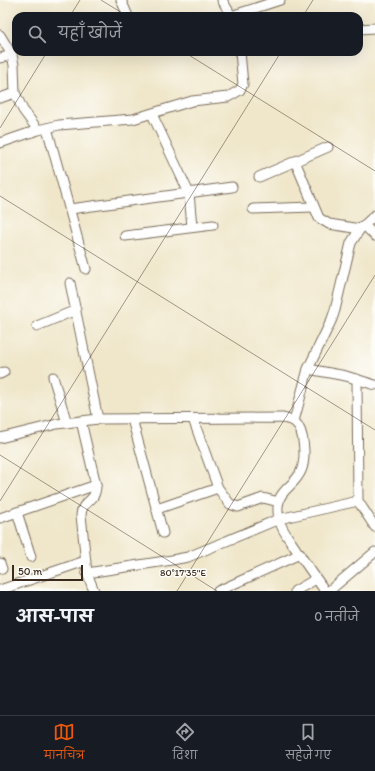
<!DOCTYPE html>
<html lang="hi">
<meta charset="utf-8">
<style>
body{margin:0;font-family:Itim,"Playpen Sans Deva",sans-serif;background:#242831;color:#f1f3f6}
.scale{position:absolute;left:12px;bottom:10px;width:71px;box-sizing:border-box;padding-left:4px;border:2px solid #3b2a1e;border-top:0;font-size:11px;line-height:14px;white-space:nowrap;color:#3b2a1e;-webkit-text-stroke:3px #fdfcf7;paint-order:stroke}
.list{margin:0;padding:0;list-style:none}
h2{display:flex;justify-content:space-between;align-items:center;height:52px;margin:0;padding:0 16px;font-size:17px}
h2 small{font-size:13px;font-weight:400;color:#9ea1a6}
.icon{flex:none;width:22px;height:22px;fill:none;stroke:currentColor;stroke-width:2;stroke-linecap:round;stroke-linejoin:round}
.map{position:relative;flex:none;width:375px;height:591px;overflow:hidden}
.search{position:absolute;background:#171b24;box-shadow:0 4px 16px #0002;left:12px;right:12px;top:12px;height:44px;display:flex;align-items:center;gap:10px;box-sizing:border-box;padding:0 14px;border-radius:12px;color:#9ea1a6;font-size:15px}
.sheet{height:124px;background:#171b24}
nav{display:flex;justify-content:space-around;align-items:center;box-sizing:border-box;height:56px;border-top:1px solid #363941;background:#171b24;font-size:11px;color:#9ea1a6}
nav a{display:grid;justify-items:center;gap:2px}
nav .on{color:#ea580c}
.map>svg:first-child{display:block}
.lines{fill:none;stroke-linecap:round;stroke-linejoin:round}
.street-casing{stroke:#7a6c5b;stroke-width:11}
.street{stroke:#fff;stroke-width:9}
.ticks{fill:none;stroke:#3b2a1e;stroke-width:1;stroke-opacity:0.45}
.ticks-label{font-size:10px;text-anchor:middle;fill:#3b2a1e;stroke:#fdfcf7;stroke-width:3;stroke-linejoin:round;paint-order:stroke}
</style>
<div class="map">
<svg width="375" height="591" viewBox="0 0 375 591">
<rect width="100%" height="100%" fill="#fdfcf7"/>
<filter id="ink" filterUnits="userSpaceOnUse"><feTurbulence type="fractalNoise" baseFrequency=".025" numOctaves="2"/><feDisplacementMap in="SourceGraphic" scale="8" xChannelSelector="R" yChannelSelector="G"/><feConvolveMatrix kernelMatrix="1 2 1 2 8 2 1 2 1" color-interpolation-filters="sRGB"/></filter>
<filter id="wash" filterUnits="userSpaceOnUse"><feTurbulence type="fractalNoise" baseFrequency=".012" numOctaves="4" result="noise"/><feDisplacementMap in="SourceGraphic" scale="16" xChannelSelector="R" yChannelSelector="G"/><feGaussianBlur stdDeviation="0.9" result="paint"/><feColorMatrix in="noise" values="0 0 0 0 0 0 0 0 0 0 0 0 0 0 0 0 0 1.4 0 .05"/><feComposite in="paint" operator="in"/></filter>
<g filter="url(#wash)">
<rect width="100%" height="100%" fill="#f0e7cb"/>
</g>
<g filter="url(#ink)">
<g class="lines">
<!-- street casing -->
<g class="street-casing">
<g id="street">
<polyline points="121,0 128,16"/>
<polyline points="222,0 228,10 230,16"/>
<polyline points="231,16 280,0"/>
<polyline points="359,29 375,28"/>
<polyline points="0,35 12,55 14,65 15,93 23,110 38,130"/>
<polyline points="0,58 12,55"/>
<polyline points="0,98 15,93"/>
<polyline points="152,114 189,193 192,227"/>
<polyline points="47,128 86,269"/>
<polyline points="0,143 38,130 59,125 133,119 192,101 228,97 240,90 243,84 240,52"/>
<polyline points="295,161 319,218 329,224 360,229"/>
<polyline points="259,177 328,147"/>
<polyline points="70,209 232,187"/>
<polyline points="253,209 313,207"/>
<polyline points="364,225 375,236"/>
<polyline points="125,236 213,225"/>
<polyline points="70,283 98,419"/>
<polyline points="37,326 76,310"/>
<polyline points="308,369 346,376 375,385"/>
<polyline points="0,374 4,372"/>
<polyline points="53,377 67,423"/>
<polyline points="357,379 358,501 375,527"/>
<polyline points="132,419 163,533"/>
<polyline points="193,419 218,488 230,504 238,507 263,498 279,502"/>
<path d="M81,421l15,64c0,19 -14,14 -15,30l6,58 7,18"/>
<polyline points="294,421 308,369 332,319 335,310 351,243 360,229 375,215"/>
<path d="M0,438l57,-14 41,-5 185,-1c4,1 8,2 12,4 10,9 11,38 6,49 -9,20 -28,18 -22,48 2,11 12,22 18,32 9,13 19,27 28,40"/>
<polyline points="157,509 218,488"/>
<polyline points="17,512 31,557"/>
<polyline points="0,518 96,485"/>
<polyline points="0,563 2,569"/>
<polyline points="87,573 172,560 188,557 279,519 358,501"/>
<polyline points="0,590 85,561"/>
<polyline points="218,591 300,554"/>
<polyline points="295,591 316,579"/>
<polyline points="329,591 375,552"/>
</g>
</g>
<!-- street -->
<use href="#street" class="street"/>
</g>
</g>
<!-- ticks -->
<path class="ticks" d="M101,0l26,16M70,16l10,-16M303,16l10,-16M184,52l191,119M0,128l47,-76M0,196l375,234M0,455l217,136M0,501l281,-449M177,591l198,-316"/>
<g class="ticks-label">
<text x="183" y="576">80°17'35"E</text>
</g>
</svg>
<div class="scale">50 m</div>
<div class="search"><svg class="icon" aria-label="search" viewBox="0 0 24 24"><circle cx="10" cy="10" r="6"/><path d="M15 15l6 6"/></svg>यहाँ खोजें</div>
</div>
<section class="sheet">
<h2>आस-पास<small>0 नतीजे</small></h2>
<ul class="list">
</ul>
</section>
<nav>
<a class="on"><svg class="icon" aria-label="map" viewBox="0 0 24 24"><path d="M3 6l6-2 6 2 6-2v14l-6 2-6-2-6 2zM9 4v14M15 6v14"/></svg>मानचित्र</a>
<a><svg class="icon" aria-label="directions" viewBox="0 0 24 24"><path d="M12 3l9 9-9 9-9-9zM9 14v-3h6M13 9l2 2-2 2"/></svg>दिशा</a>
<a><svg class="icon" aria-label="saved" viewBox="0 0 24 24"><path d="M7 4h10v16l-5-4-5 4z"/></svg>सहेजे गए</a>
</nav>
